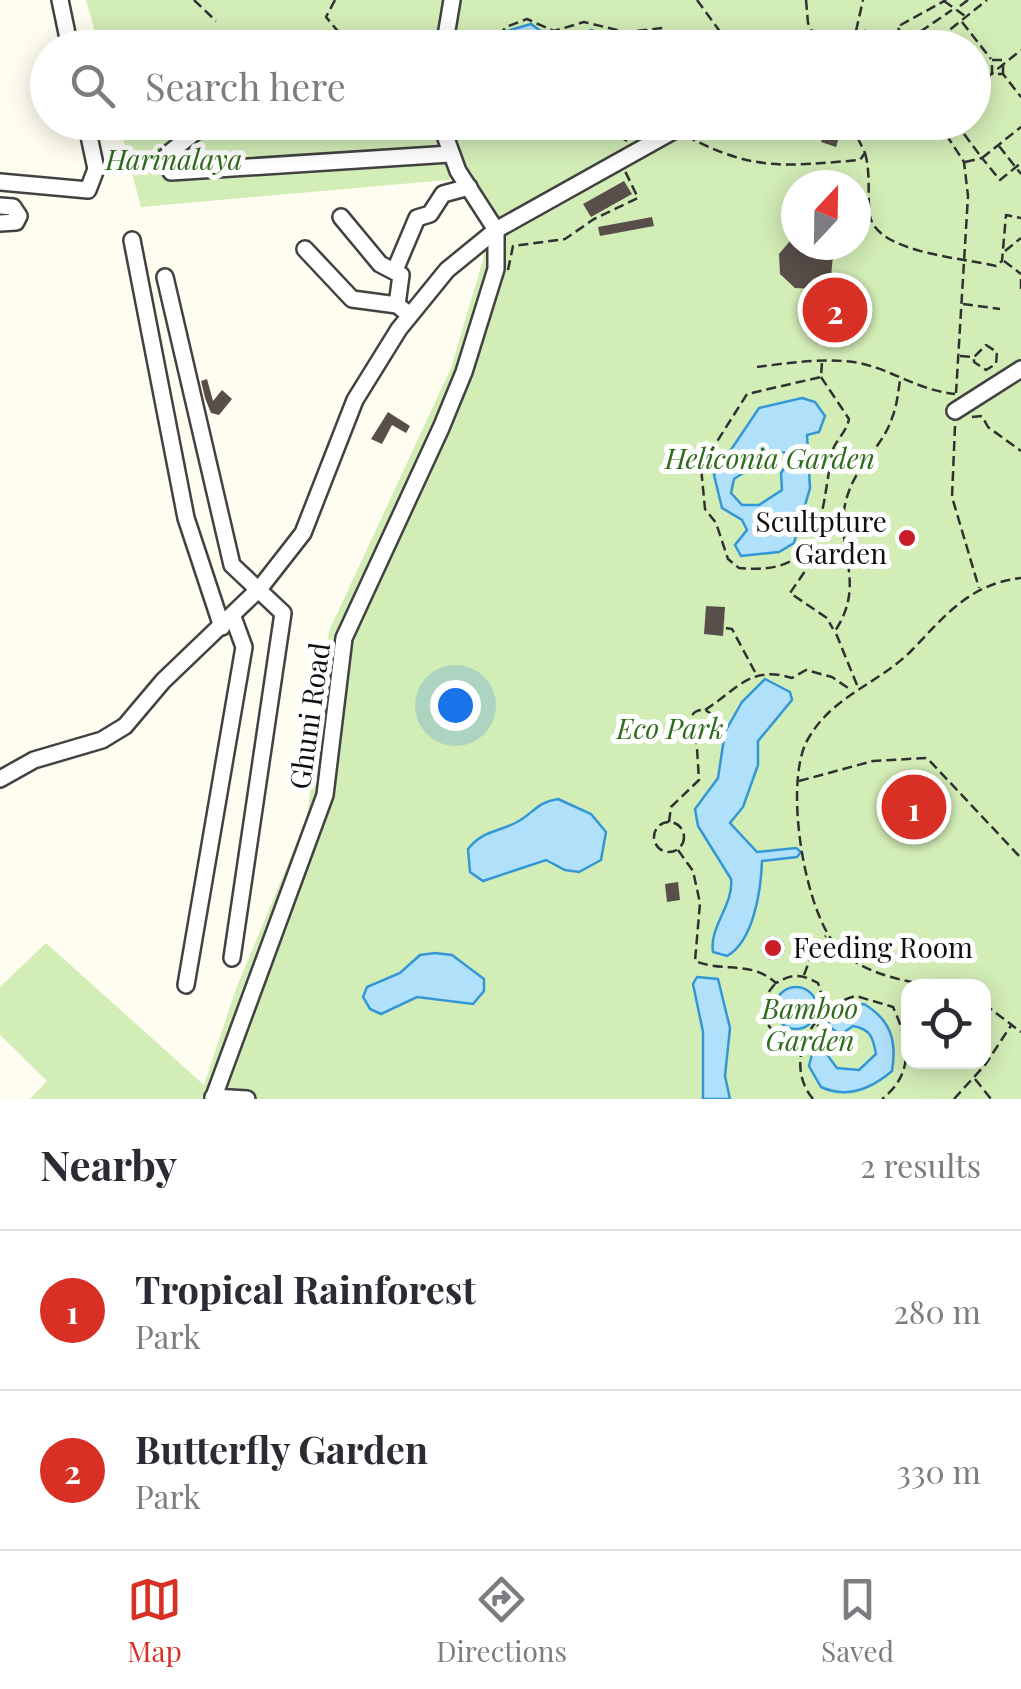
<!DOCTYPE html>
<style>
body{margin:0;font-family:"Playfair Display",serif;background:#f2f2f3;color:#2b2b33}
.controls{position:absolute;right:30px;bottom:30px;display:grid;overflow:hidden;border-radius:20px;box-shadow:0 5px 25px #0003}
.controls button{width:90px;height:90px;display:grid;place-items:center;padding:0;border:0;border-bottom:2px solid #e1e1e2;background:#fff;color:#2b2b33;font:50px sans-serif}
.compass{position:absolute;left:781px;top:170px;width:90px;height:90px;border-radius:50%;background:#fff;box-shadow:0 5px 25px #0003;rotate:22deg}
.you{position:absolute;left:455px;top:705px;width:35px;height:35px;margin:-25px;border:8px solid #fff;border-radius:50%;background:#1a73e8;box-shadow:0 0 0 15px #1a73e833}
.badge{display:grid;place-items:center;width:65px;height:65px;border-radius:50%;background:#d93025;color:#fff;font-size:32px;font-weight:700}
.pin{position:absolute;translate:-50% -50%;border:5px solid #fff;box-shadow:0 2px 10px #0006}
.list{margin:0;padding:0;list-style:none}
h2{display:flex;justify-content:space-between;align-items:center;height:130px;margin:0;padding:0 40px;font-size:42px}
h2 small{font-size:32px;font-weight:400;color:#7c7c81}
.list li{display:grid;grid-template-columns:65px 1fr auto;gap:30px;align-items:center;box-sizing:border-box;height:160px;padding:0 40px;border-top:2px solid #e1e1e2}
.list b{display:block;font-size:38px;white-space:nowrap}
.list p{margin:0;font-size:32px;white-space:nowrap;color:#7c7c81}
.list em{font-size:32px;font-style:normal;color:#7c7c81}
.icon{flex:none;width:55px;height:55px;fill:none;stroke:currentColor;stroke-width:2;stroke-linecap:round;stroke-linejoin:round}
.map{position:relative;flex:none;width:1021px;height:1099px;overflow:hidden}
.search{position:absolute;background:#fff;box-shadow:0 5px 25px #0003;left:30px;right:30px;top:30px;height:110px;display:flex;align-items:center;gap:25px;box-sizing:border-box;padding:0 35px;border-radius:55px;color:#7c7c81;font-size:38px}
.sheet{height:450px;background:#fff}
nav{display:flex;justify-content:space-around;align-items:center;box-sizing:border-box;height:140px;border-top:2px solid #e1e1e2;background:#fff;font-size:28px;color:#7c7c81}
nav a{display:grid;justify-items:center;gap:5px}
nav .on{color:#d93025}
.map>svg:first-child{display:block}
.green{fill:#d3edb7;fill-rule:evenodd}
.water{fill:#b1e0fa;stroke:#3397d7;stroke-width:2.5;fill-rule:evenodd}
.building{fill:#584f4a}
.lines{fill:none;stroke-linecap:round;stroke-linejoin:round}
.minor-casing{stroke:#424242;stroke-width:20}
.path{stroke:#313131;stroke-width:2.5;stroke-dasharray:10 5;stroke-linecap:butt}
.minor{stroke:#fff;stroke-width:15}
.poi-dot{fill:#c91c26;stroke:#fff;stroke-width:4}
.labels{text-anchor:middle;stroke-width:10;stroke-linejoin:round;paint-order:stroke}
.park-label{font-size:28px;font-style:italic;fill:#2c6c1a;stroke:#fff}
.poi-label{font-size:28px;fill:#0f0f0f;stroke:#fff;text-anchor:end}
.street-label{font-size:28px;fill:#0f0f0f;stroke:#fff}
</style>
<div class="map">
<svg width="1021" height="1099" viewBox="0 0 1021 1099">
<rect width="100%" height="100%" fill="#fffcf0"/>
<!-- green -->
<path class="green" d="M86,0h935v1099h-991l17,-18 -47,-46v-48l46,-44 158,142 32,-96 71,-171 22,-187 122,-263 32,-108 1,-38 -26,-43 -317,28 -22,-84 855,-1v-74l-875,-1zM796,185h60v60h-60zM908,986h76v76h-76z"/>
<!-- water -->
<g class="water">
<path d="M531,24c20,16 38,21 60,6l34,13 26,-7 3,11h-160l10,-15z"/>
<path d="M802,398l13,4 10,14 -6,16 -12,3 3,53 -16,55 -15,9 -38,4 -6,-11 12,-15 -5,-10 -20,-12 -8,-33 45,-67zM758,450l30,3 2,7 -9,13 1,17 -23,15h-17l-11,-12 3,-14 14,-9z"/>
<path d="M765,679l25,13 2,8 -34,41v24l-15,42 -13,16 27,29 39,-4 5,4 -4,5 -35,4c-1,28 -8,80 -35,95l-14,-4c-4,-26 21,-47 18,-73l-33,-53 -3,-17 23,-31 7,-46 17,-30z"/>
<path d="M558,799l33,15 15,18 -5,28 -22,12 -14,-2 -19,-10 -63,21 -13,-9 -2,-23c15,-19 29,-16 49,-27 17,-9 20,-20 41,-23z"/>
<polygon points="435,953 452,955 484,979 484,991 473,1004 417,997 381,1014 370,1009 363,997 367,987 400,973 420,955"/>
<polygon points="697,977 718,979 730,1028 725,1076 730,1099 703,1099 703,1032 693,984"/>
<circle cx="796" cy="1008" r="21"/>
<path d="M864,1004c27,16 33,37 28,67 -21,18 -45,28 -71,16l-12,-21 8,-32 18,9 -7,13 9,12 22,2 17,-16c-3,-16 -5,-25 -23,-28l-13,9 -11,-9 -1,-7 19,-13z"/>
</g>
<!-- building -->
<g class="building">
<polygon points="828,122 843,126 836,147 821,142"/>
<polygon points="624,181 632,194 591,217 583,204"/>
<polygon points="652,217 654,226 600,236 598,227"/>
<polygon points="796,234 796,245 828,245 833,256 831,276 815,289 795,288 780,274 779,254"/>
<polygon points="207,379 213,401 222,390 232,399 219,415 211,413 205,398 201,381"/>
<polygon points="388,412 410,426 406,433 392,425 382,444 371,439"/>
<polygon points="706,606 725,607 723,636 704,634"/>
<polygon points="678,882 680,900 667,902 665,884"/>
<circle cx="773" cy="948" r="12"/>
</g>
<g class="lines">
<!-- minor casing -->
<g class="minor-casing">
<g id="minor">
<polyline points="60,0 70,48"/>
<polyline points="444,48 452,0"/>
<polyline points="208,122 169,153 171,172 450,154"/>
<polyline points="0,182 88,190 96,169 86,122"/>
<polyline points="0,206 13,207 19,216 16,222 0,223"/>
<polyline points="341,217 380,264 401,275 397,305"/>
<polyline points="132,240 186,518 222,627"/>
<polyline points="305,249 352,299 397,305 410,315"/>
<polyline points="395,270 417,218 430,214 443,194 469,187"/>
<polyline points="165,277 232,565 283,613 232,958"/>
<polyline points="955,411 1021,369"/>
<polyline points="0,779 34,760 102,740 125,726 163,681 260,588 303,533 355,400 399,329 447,270 496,230 675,130"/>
<polyline points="186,985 244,647 233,617"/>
<polyline points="213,1097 247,1099"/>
<polyline points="213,1099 325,795 344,638 441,428 464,372 496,269 496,230 458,171 440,122"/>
</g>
</g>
<!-- path -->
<g class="path">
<polyline points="194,0 216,21"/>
<polyline points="335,0 326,17 352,48"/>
<polyline points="697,0 732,48"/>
<polyline points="806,0 808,23 820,48"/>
<polyline points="944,1 965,16"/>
<polyline points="960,6 968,0"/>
<polyline points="962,22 991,59"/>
<polyline points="856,31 863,0"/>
<polyline points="908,40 952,10"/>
<polyline points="489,48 506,27 527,19 554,31 584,22 625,32 663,28 670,34 671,48"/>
<polyline points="823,48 864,30 881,48"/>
<polyline points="913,48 897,27 946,0"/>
<polyline points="927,48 987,0"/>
<polyline points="1003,74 1003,60 992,60 992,74 1003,74 1021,97"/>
<polyline points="974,88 1021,50"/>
<polyline points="594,122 627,141"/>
<polyline points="938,122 964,162 968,196 956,393"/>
<polyline points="955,122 982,158 1021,127"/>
<path d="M686,136c69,36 99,30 174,24l5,-7 -15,-31"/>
<polyline points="999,146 1021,174"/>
<path d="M865,153c6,21 2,42 5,63 7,37 94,42 126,50l6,-5 4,-46 15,3"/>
<polyline points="965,162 982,158 1000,180 1021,163"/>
<polyline points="1005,251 1021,238"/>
<polyline points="1004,261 1021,274"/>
<polyline points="508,270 513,246 565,239 594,219 638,198 625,171"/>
<polyline points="1021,279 1021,289"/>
<polyline points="963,304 1000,309"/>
<polyline points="960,356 974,357 986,345 997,352 996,364 986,370 974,362 974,357"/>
<path d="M757,367c32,-4 70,-10 102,-4 34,7 58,27 96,31"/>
<path d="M821,377l28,42c-3,15 -15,22 -17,34 -12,66 -8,123 -93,115l-11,-9 -12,-36 -11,-14 -4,-42 46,-73 74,-17 1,-15"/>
<polyline points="972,417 982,416 988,427 1021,451"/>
<polyline points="955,426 952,497 979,588"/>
<polyline points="813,544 810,564 790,593 827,618 833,629"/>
<polyline points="726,628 732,629 755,672"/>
<path d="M857,685l-22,-54c35,-52 -6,-88 14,-140 9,-26 35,-47 43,-73 5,-12 6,-25 8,-38"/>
<circle cx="702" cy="722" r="12"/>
<path d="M705,710c33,-21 45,-45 87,-32l14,-8 26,7 19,13"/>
<polyline points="799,781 873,761 927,758 1021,858"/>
<circle cx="669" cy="837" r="15"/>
<polyline points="669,822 671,807 699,780 696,733"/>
<path d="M678,850l15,21 7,32 -5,58c30,12 56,-1 81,22 17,-10 25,-9 42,0l8,26"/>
<polyline points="804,975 816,943 826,936"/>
<path d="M775,984c-18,20 -14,36 4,54h28"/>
<path d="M929,986c-32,-7 -66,-13 -90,-37 -35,-35 -56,-168 -31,-210 25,-44 69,-54 103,-88 34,-35 58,-67 110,-73"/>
<polyline points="984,1004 1021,1032"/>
<polyline points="817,1025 844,1044"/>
<polyline points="975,1079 991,1099"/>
<path d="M813,1099c-31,-37 -1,-93 43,-103l37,11c16,35 22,66 -11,92"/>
<polyline points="954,1099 985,1065 1012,1024"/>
</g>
<!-- minor -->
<use href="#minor" class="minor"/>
</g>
<!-- markers -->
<g class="poi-dot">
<circle cx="907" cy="538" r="10"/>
<circle cx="773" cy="948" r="10"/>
</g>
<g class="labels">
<!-- park labels -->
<g class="park-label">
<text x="174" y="170">Harinalaya</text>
<text x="770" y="469">Heliconia Garden</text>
<text x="670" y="739">Eco Park</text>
<text x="810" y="1019">Bamboo<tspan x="810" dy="32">Garden</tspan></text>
</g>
<!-- poi labels -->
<g class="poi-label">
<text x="887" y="532">Scultpture<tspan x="887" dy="32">Garden</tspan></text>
<text x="793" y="958" text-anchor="start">Feeding Room</text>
</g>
<!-- street labels -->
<g class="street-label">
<text transform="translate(310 716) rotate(-82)" y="10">Ghuni Road</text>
</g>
</g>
</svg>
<div class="controls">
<button><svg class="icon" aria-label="locate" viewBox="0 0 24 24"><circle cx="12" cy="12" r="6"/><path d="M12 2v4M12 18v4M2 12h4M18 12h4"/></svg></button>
</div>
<svg class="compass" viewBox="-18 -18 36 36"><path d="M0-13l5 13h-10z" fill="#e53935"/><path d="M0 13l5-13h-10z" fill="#7c7c81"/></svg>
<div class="you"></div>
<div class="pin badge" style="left:914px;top:807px">1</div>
<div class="pin badge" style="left:835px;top:310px">2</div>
<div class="search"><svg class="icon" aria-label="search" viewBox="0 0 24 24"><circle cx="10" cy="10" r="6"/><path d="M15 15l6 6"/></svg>Search here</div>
</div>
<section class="sheet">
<h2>Nearby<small>2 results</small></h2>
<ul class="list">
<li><span class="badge">1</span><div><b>Tropical Rainforest</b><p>Park</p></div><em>280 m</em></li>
<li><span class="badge">2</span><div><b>Butterfly Garden</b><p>Park</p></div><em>330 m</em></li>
</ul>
</section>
<nav>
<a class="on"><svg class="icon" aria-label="map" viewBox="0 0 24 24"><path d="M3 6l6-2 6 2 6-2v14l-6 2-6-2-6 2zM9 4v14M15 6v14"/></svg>Map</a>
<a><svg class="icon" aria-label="directions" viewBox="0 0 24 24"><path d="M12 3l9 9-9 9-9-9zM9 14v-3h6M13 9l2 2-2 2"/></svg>Directions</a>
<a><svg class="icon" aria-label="saved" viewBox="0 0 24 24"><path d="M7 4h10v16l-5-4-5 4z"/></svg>Saved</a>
</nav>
